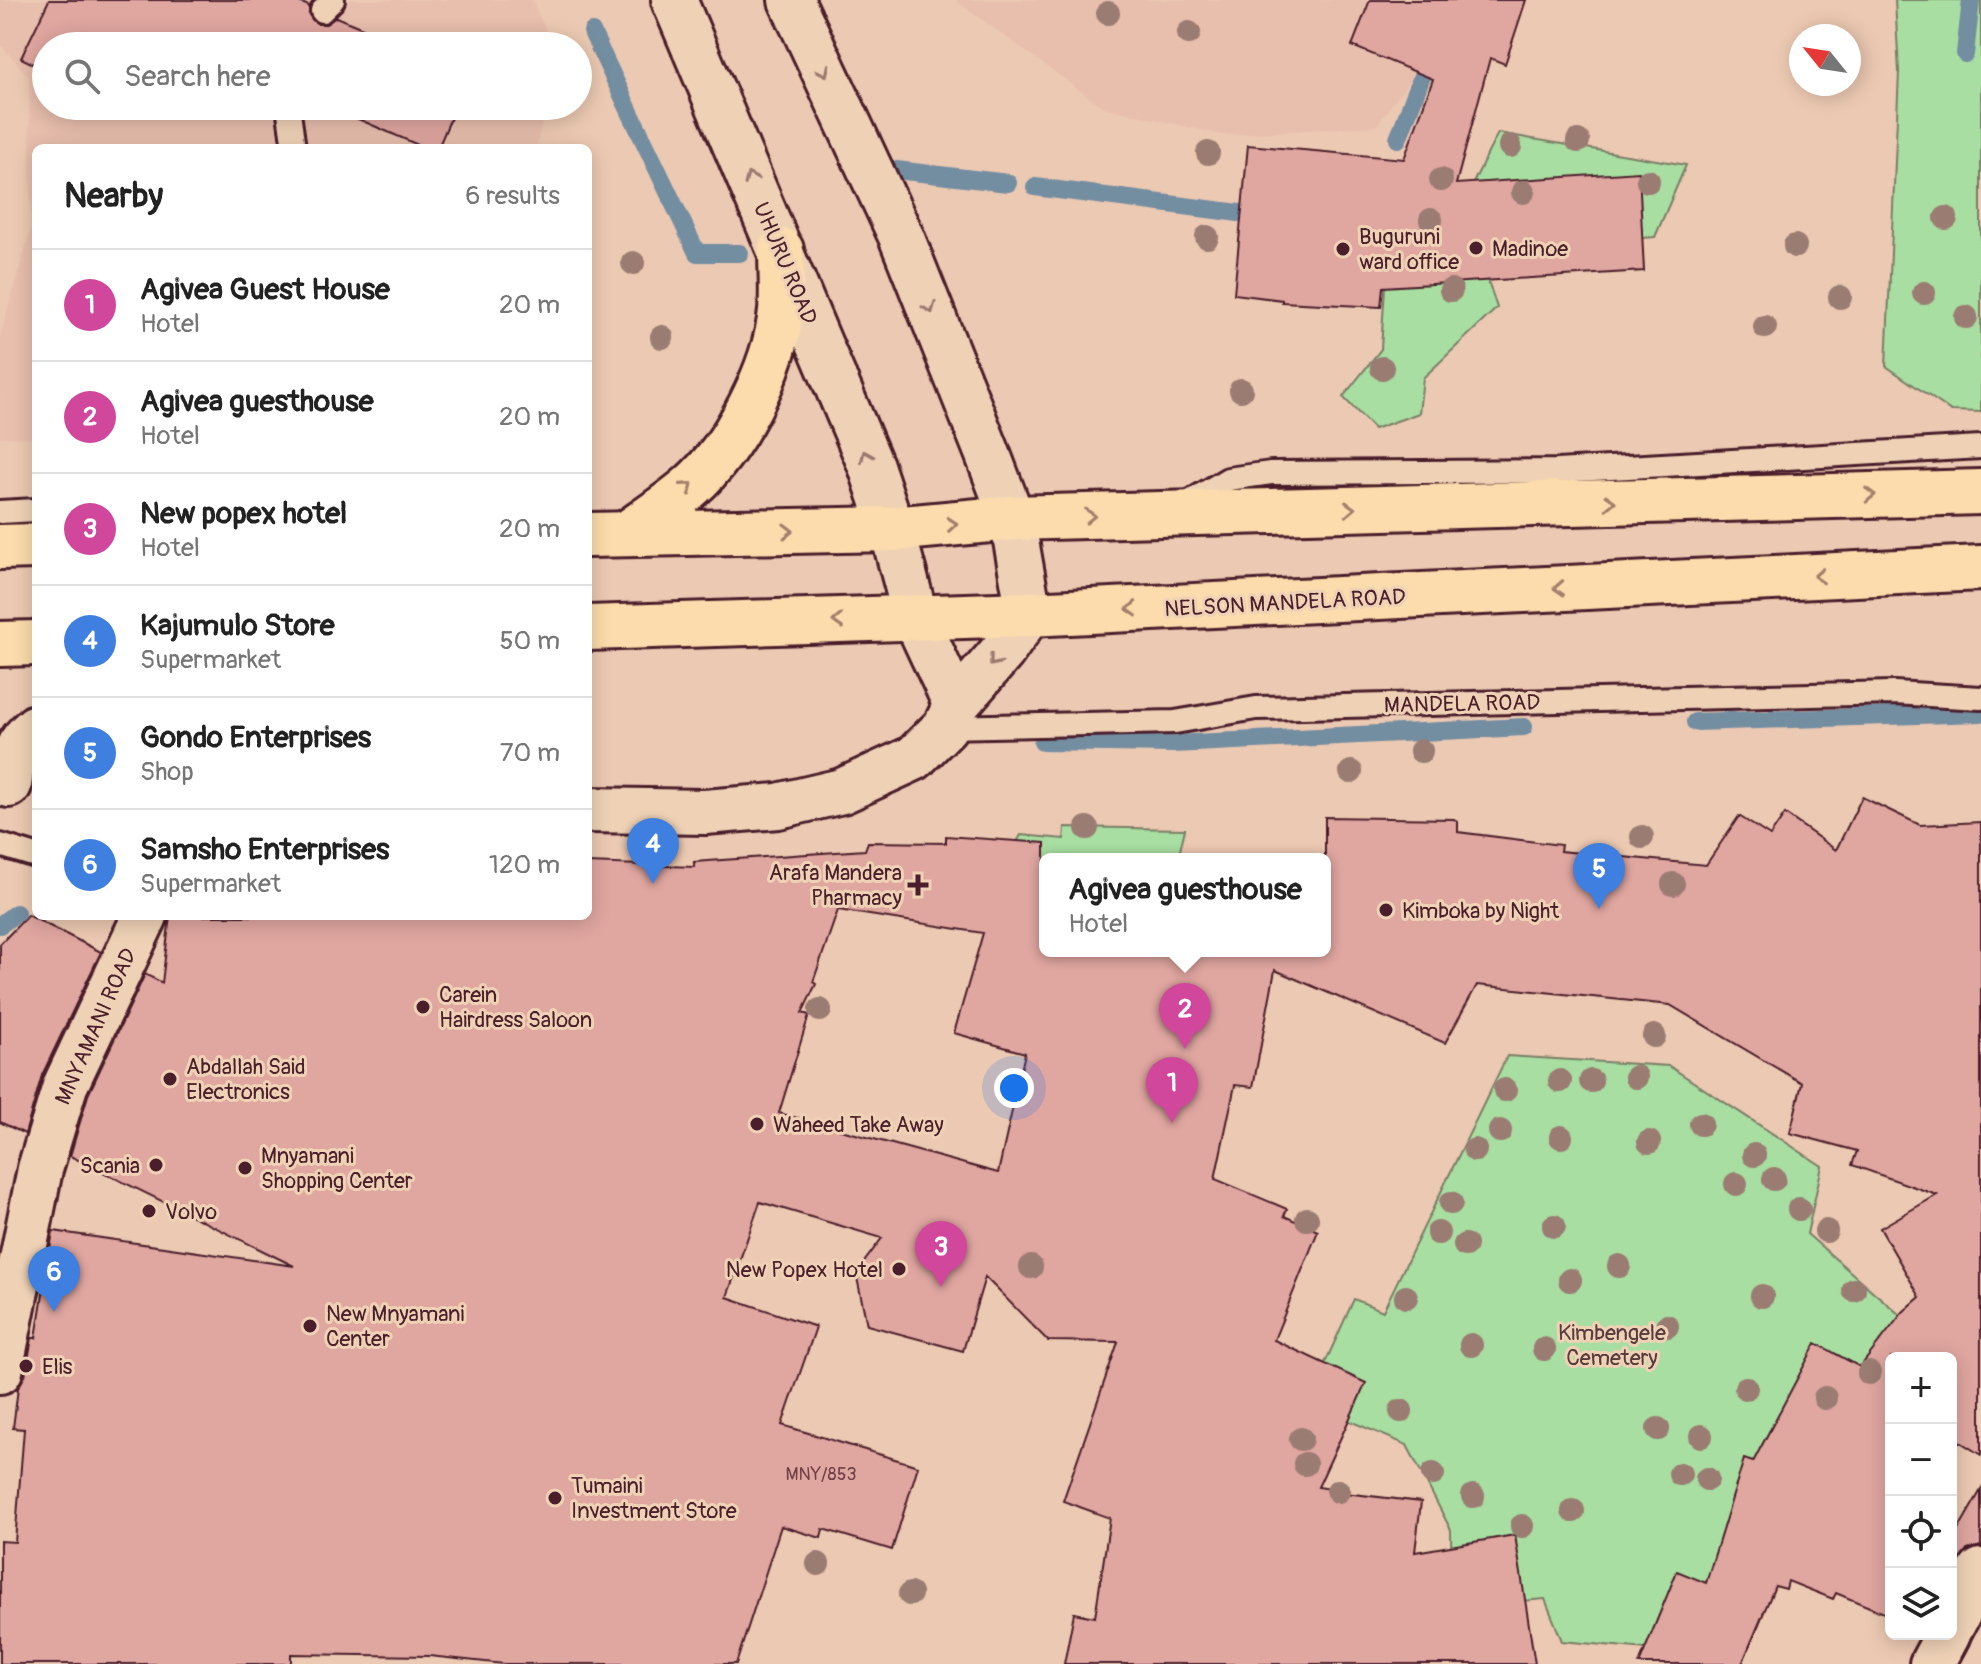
<!DOCTYPE html>
<meta charset="utf-8">
<style>
body{margin:0;font-family:Pangolin,sans-serif;background:#f2f2f2;color:#222}
.controls{position:absolute;right:24px;bottom:24px;display:grid;overflow:hidden;border-radius:12px;box-shadow:0 4px 20px #0003}
.controls button{width:72px;height:72px;display:grid;place-items:center;padding:0;border:0;border-bottom:2px solid #e0e0e0;background:#fff;color:#222;font:40px sans-serif}
.compass{position:absolute;left:1789px;top:24px;width:72px;height:72px;border-radius:50%;background:#fff;box-shadow:0 4px 20px #0003;rotate:300deg}
.you{position:absolute;left:1014px;top:1088px;width:28px;height:28px;margin:-20px;border:6px solid #fff;border-radius:50%;background:#1a73e8;box-shadow:0 0 0 12px #1a73e833}
.badge{display:grid;place-items:center;width:52px;height:52px;border-radius:50%;background:#4a1f2b;color:#fff;font-size:26px;font-weight:700}
.pin{position:absolute;translate:-50% -66px;filter:drop-shadow(0 2px 4px #0008)}
.pin::after{content:'';position:absolute;top:42px;width:28px;height:24px;background:inherit;clip-path:polygon(0 0,100% 0,50% 100%)}
.popup{position:absolute;left:1039px;top:853px;width:292px;height:104px;box-sizing:border-box;display:grid;place-content:center;border-radius:12px;background:#fff;filter:drop-shadow(0 2px 6px #0005);font-size:26px;white-space:nowrap;color:#767676}
.popup b{font-size:30px;color:#222}
.popup::after{content:'';position:absolute;left:50%;top:100%;margin-left:-16px;border:16px solid transparent;border-top-color:#fff}
.list{margin:0;padding:0;list-style:none}
h2{display:flex;justify-content:space-between;align-items:center;height:104px;margin:0;padding:0 32px;font-size:34px}
h2 small{font-size:26px;font-weight:400;color:#767676}
.list li{display:grid;grid-template-columns:52px 1fr auto;gap:24px;align-items:center;box-sizing:border-box;height:112px;padding:0 32px;border-top:2px solid #e0e0e0}
.list b{display:block;font-size:30px;white-space:nowrap}
.list p{margin:0;font-size:26px;white-space:nowrap;color:#767676}
.list em{font-size:26px;font-style:normal;color:#767676}
.icon{flex:none;width:44px;height:44px;fill:none;stroke:currentColor;stroke-width:2;stroke-linecap:round;stroke-linejoin:round}
.map{position:relative;flex:none;width:1981px;height:1664px;overflow:hidden}
.search{position:absolute;background:#fff;box-shadow:0 4px 20px #0003;left:32px;top:32px;width:560px;height:88px;display:flex;align-items:center;gap:20px;box-sizing:border-box;padding:0 28px;border-radius:44px;color:#767676;font-size:30px}
.panel{position:absolute;background:#fff;box-shadow:0 4px 20px #0003;left:32px;top:144px;width:560px;height:776px;border-radius:12px}
.map>svg:first-child{display:block}
.built{fill:#e8bead}
.green{fill:#a8dea1;stroke:#797e66;stroke-width:2}
.lines{fill:none;stroke-linecap:round;stroke-linejoin:round}
.stream{stroke:#738da1;stroke-width:18}
.building{fill:#e0a6a0;stroke:#4a1f2b;stroke-width:2;fill-rule:evenodd}
.service-casing{stroke:#4a1f2b;stroke-width:28}
.minor-casing{stroke:#4a1f2b;stroke-width:50}
.tertiary-casing{stroke:#4a1f2b;stroke-width:50}
.secondary-casing{stroke:#4a1f2b;stroke-width:50}
.primary-casing{stroke:#4a1f2b;stroke-width:50}
.service{stroke:#efd2b6;stroke-width:22}
.minor{stroke:#efd2b6;stroke-width:44}
.tertiary{stroke:#efd2b6;stroke-width:44}
.secondary{stroke:#efd2b6;stroke-width:44}
.primary{stroke:#fcdcac;stroke-width:44}
.tree{fill:#9b7b72}
.oneway{stroke:#9c7870}
.oneway2{stroke:#a37e6c}
.poi-dot{fill:#4a1f2b;stroke:#efd2b6;stroke-width:3}
.labels{text-anchor:middle;stroke-width:6;stroke-linejoin:round;paint-order:stroke}
.number-label{font-size:18px;fill:#704148}
.poi-label{font-size:22px;fill:#4a1f2b;stroke:#efd2b6;text-anchor:start}
.street-label{font-size:22px;fill:#4a1f2b;stroke:#efd2b6}
.park-label{font-size:22px;fill:#583c3d;stroke:#efd2b6}
</style>
<div class="map">
<svg width="1981" height="1664" viewBox="0 0 1981 1664">
<rect width="100%" height="100%" fill="#ecc9b2"/>
<filter id="ink" filterUnits="userSpaceOnUse"><feTurbulence type="fractalNoise" baseFrequency=".0125" numOctaves="2"/><feDisplacementMap in="SourceGraphic" scale="16" xChannelSelector="R" yChannelSelector="G"/><feConvolveMatrix kernelMatrix="1 2 1 2 8 2 1 2 1" color-interpolation-filters="sRGB"/></filter>
<g filter="url(#ink)">
<!-- built -->
<g class="built">
<polygon points="0,0 532,0 553,46 46,46 46,106 546,106 536,148 36,148 36,438 0,437 0,337 31,228 29,77 0,44"/>
<polygon points="955,0 1445,0 1418,69 1376,126 1223,135 1103,107"/>
</g>
<!-- green -->
<g class="green">
<polygon points="1895,0 1981,0 1981,412 1951,411 1886,366 1899,72"/>
<polygon points="1498,133 1686,165 1655,237 1478,250 1497,308 1423,378 1419,413 1374,429 1343,397 1381,349 1388,240 1473,183"/>
<polygon points="1065,827 1185,829 1178,859 1045,859 984,896 1021,835 1064,839"/>
<polygon points="1507,1056 1669,1066 1822,1166 1807,1234 1924,1336 1891,1358 1710,1655 1562,1641 1545,1599 1452,1607 1451,1530 1407,1445 1307,1403 1354,1299 1383,1311"/>
</g>
<g class="lines">
<!-- stream -->
<g class="stream">
<polyline points="592,32 697,253 740,253"/>
<polyline points="1965,54 1971,0"/>
<polyline points="1398,139 1430,55"/>
<polyline points="896,170 1008,183"/>
<polyline points="1035,187 1247,214"/>
<polyline points="1695,722 1981,713"/>
<polyline points="1042,742 1173,744 1524,727"/>
<polyline points="0,925 16,913"/>
</g>
</g>
<!-- building -->
<g class="building">
<polygon points="49,0 294,0 309,6 309,15 318,24 326,24 336,17 406,46 189,46 175,40 173,46 46,46 46,70 21,58"/>
<polygon points="1370,0 1526,0 1505,64 1490,58 1456,184 1639,172 1644,271 1383,287 1381,307 1282,302 1282,300 1234,294 1248,145 1404,159 1433,79 1352,46"/>
<polygon points="328,106 456,106 438,148 425,148"/>
<path d="M1862,797l58,28 61,-3v633l-30,-19v-78h-60v258l-55,-23 -3,6 -45,-18 -2,8 -11,-3 -33,78h-103l38,-93 29,12 38,-124 9,3 63,-119 44,24 43,-55 17,-15 -40,-69 57,-33 -85,-30 5,-14 -67,-18 12,-50 -132,-78 -193,-20 -32,58 -170,-73 -22,117 -18,-2 -20,94 72,30 -3,7 34,15 -44,109 92,43 -48,104 27,4v2l76,9 -6,50 100,-17 20,129h-471l10,-51 21,4 15,-99 -47,-17 55,-159 -70,-1 -63,-64 -22,74 -96,-26 -11,-52 26,-35 -122,-36 -33,95 89,30 -34,98 136,41 -26,84 -69,-21 -2,9 -40,-12 -45,138h-232l-75,-8 -138,-2v10h-291v-123l15,1 9,-113 -11,-1 5,-40 7,-12 7,-38h4l17,-107 241,35 -224,-110 18,-61 57,-121 17,9 8,-67h418v-53l106,4v-5l171,-12 3,-8 78,1v-7l99,7v108h280v-134l129,2 4,3v10l103,13 -1,6 146,14 33,-49 31,20 15,-22 51,36zM838,910l145,23 -29,100 71,20 -27,120 -219,-60 30,-98 -7,-2 14,-29 -3,-2z"/>
<polygon points="28,915 101,952 42,1075 25,1134 0,1122 0,944"/>
<polygon points="1981,1490 1981,1546 1967,1550 1951,1574 1951,1542"/>
</g>
<g class="lines">
<!-- service casing -->
<g class="service-casing">
<g id="service">
<polyline points="322,11 333,0"/>
<polyline points="288,106 294,148"/>
<polyline points="1183,506 1228,479 1271,473 1557,471 1981,447"/>
<polyline points="0,512 36,510"/>
<polyline points="945,727 1175,722 1256,708 1894,693 1981,698"/>
<polyline points="0,845 36,856"/>
</g>
</g>
<!-- minor casing -->
<g class="minor-casing">
<g id="minor">
<path d="M9,785c4,-27 5,-40 27,-58"/>
<polyline points="1951,1627 1981,1571"/>
<polyline points="1932,1664 1948,1634"/>
</g>
</g>
<!-- tertiary casing -->
<g class="tertiary-casing">
<g id="tertiary">
<polyline points="916,619 956,705"/>
<polyline points="588,810 705,812 778,806 842,791 914,758 945,727 956,705 1003,651 1029,614"/>
<polyline points="0,1371 40,1169 65,1086 145,916"/>
</g>
</g>
<!-- secondary casing -->
<g class="secondary-casing">
<g id="secondary">
<polyline points="674,0 871,466 892,529 916,619"/>
<polyline points="791,0 901,236 987,452 1012,518 1029,614"/>
</g>
</g>
<!-- primary casing -->
<g class="primary-casing">
<g id="primary">
<path d="M626,534c21,-15 44,-30 64,-47 44,-38 85,-118 91,-176 2,-20 0,-41 0,-61"/>
<polyline points="588,535 892,529 1012,518 1981,492"/>
<polyline points="0,547 36,546"/>
<polyline points="588,628 1029,614 1981,568"/>
<polyline points="0,644 36,643"/>
</g>
</g>
<!-- service -->
<use href="#service" class="service"/>
<!-- minor -->
<use href="#minor" class="minor"/>
<!-- tertiary -->
<use href="#tertiary" class="tertiary"/>
<!-- secondary -->
<use href="#secondary" class="secondary"/>
<!-- primary -->
<use href="#primary" class="primary"/>
</g>
<!-- trees -->
<g class="tree">
<circle cx="1108" cy="13" r="12"/>
<circle cx="1189" cy="33" r="12"/>
<circle cx="1578" cy="141" r="12"/>
<circle cx="1510" cy="146" r="12"/>
<circle cx="1208" cy="153" r="12"/>
<circle cx="1441" cy="180" r="12"/>
<circle cx="1648" cy="181" r="12"/>
<circle cx="1523" cy="192" r="12"/>
<circle cx="1946" cy="218" r="12"/>
<circle cx="1431" cy="220" r="12"/>
<circle cx="1207" cy="237" r="12"/>
<circle cx="1795" cy="246" r="12"/>
<circle cx="633" cy="263" r="12"/>
<circle cx="1451" cy="290" r="12"/>
<circle cx="1924" cy="293" r="12"/>
<circle cx="1840" cy="297" r="12"/>
<circle cx="1966" cy="317" r="12"/>
<circle cx="1765" cy="327" r="12"/>
<circle cx="662" cy="337" r="12"/>
<circle cx="1382" cy="368" r="12"/>
<circle cx="1241" cy="390" r="12"/>
<circle cx="1421" cy="751" r="12"/>
<circle cx="1351" cy="772" r="12"/>
<circle cx="1087" cy="828" r="12"/>
<circle cx="1642" cy="837" r="12"/>
<circle cx="1673" cy="884" r="12"/>
<circle cx="820" cy="1010" r="12"/>
<circle cx="1654" cy="1036" r="12"/>
<circle cx="1636" cy="1077" r="12"/>
<circle cx="1560" cy="1081" r="12"/>
<circle cx="1591" cy="1081" r="12"/>
<circle cx="1505" cy="1090" r="12"/>
<circle cx="1701" cy="1124" r="12"/>
<circle cx="1500" cy="1131" r="12"/>
<circle cx="1561" cy="1137" r="12"/>
<circle cx="1649" cy="1142" r="12"/>
<circle cx="1475" cy="1150" r="12"/>
<circle cx="1754" cy="1155" r="12"/>
<circle cx="1774" cy="1179" r="12"/>
<circle cx="1736" cy="1184" r="12"/>
<circle cx="1451" cy="1203" r="12"/>
<circle cx="1799" cy="1209" r="12"/>
<circle cx="1307" cy="1219" r="12"/>
<circle cx="1554" cy="1226" r="12"/>
<circle cx="1826" cy="1231" r="12"/>
<circle cx="1438" cy="1233" r="12"/>
<circle cx="1465" cy="1245" r="12"/>
<circle cx="1619" cy="1266" r="12"/>
<circle cx="1031" cy="1267" r="12"/>
<circle cx="1570" cy="1280" r="12"/>
<circle cx="1854" cy="1290" r="12"/>
<circle cx="1762" cy="1296" r="12"/>
<circle cx="1406" cy="1297" r="12"/>
<circle cx="1667" cy="1326" r="12"/>
<circle cx="1471" cy="1345" r="12"/>
<circle cx="1544" cy="1349" r="12"/>
<circle cx="1869" cy="1373" r="12"/>
<circle cx="1746" cy="1388" r="12"/>
<circle cx="1825" cy="1398" r="12"/>
<circle cx="1401" cy="1411" r="12"/>
<circle cx="1658" cy="1429" r="12"/>
<circle cx="1701" cy="1436" r="12"/>
<circle cx="1301" cy="1439" r="12"/>
<circle cx="1305" cy="1464" r="12"/>
<circle cx="1433" cy="1474" r="12"/>
<circle cx="1680" cy="1474" r="12"/>
<circle cx="1707" cy="1479" r="12"/>
<circle cx="1338" cy="1491" r="12"/>
<circle cx="1473" cy="1496" r="12"/>
<circle cx="1573" cy="1511" r="12"/>
<circle cx="1522" cy="1526" r="12"/>
<circle cx="818" cy="1564" r="12"/>
<circle cx="910" cy="1594" r="12"/>
</g>
<!-- one-way arrows -->
<defs><path id="oneway-chevron" d="M-2-3.5L2.5 0L-2 3.5" fill="none" stroke-width="1.6" stroke-linecap="round" stroke-linejoin="round" transform="scale(2)"/></defs>
<g class="oneway">
<use href="#oneway-chevron" transform="translate(824 71) rotate(65)"/>
<use href="#oneway-chevron" transform="translate(750 178) rotate(-113)"/>
<use href="#oneway-chevron" transform="translate(930 308) rotate(68)"/>
<use href="#oneway-chevron" transform="translate(866 456) rotate(-114)"/>
<use href="#oneway-chevron" transform="translate(994 661) rotate(130)"/>
</g>
<g class="oneway2">
<use href="#oneway-chevron" transform="translate(688 487) rotate(-41)"/>
<use href="#oneway-chevron" transform="translate(1870 495) rotate(-2)"/>
<use href="#oneway-chevron" transform="translate(1610 502) rotate(-2)"/>
<use href="#oneway-chevron" transform="translate(1350 509) rotate(-2)"/>
<use href="#oneway-chevron" transform="translate(1090 516) rotate(-2)"/>
<use href="#oneway-chevron" transform="translate(952 524) rotate(-5)"/>
<use href="#oneway-chevron" transform="translate(788 531) rotate(-1)"/>
<use href="#oneway-chevron" transform="translate(1819 576) rotate(177)"/>
<use href="#oneway-chevron" transform="translate(1559 588) rotate(177)"/>
<use href="#oneway-chevron" transform="translate(1132 609) rotate(177)"/>
<use href="#oneway-chevron" transform="translate(838 621) rotate(178)"/>
</g>
</g>
<!-- markers -->
<g class="poi-dot">
<circle cx="1476" cy="248" r="8"/>
<circle cx="1343" cy="249" r="8"/>
<path d="M914 873h8v8h8v8h-8v8h-8v-8h-8v-8h8z"/>
<circle cx="1386" cy="910" r="8"/>
<circle cx="423" cy="1007" r="8"/>
<circle cx="170" cy="1079" r="8"/>
<circle cx="757" cy="1124" r="8"/>
<circle cx="156" cy="1165" r="8"/>
<circle cx="245" cy="1168" r="8"/>
<circle cx="149" cy="1211" r="8"/>
<circle cx="899" cy="1269" r="8"/>
<circle cx="310" cy="1326" r="8"/>
<circle cx="26" cy="1366" r="8"/>
<circle cx="555" cy="1498" r="8"/>
</g>
<g class="labels">
<!-- number labels -->
<g class="number-label">
<text x="821" y="1480">MNY/853</text>
</g>
<!-- poi labels -->
<g class="poi-label">
<text x="1359" y="244">Buguruni<tspan x="1359" dy="25">ward office</tspan></text>
<text x="1492" y="256">Madinoe</text>
<text x="902" y="880" text-anchor="end">Arafa Mandera<tspan x="902" dy="25">Pharmacy</tspan></text>
<text x="1402" y="918">Kimboka by Night</text>
<text x="439" y="1002">Carein<tspan x="439" dy="25">Hairdress Saloon</tspan></text>
<text x="186" y="1074">Abdallah Said<tspan x="186" dy="25">Electronics</tspan></text>
<text x="773" y="1132">Waheed Take Away</text>
<text x="261" y="1163">Mnyamani<tspan x="261" dy="25">Shopping Center</tspan></text>
<text x="140" y="1173" text-anchor="end">Scania</text>
<text x="165" y="1219">Volvo</text>
<text x="883" y="1277" text-anchor="end">New Popex Hotel</text>
<text x="326" y="1321">New Mnyamani<tspan x="326" dy="25">Center</tspan></text>
<text x="42" y="1374">Elis</text>
<text x="571" y="1493">Tumaini<tspan x="571" dy="25">Investment Store</tspan></text>
</g>
<!-- street labels -->
<g class="street-label">
<text transform="translate(786 263) rotate(67)" y="8">UHURU ROAD</text>
<text transform="translate(1285 602) rotate(-3)" y="8">NELSON MANDELA ROAD</text>
<text transform="translate(1462 703) rotate(-1)" y="8">MANDELA ROAD</text>
<text transform="translate(95 1026) rotate(-66)" y="8">MNYAMANI ROAD</text>
</g>
<!-- park labels -->
<g class="park-label">
<text x="1612" y="1340">Kimbengele<tspan x="1612" dy="25">Cemetery</tspan></text>
</g>
</g>
</svg>
<div class="controls">
<button>+</button>
<button>−</button>
<button><svg class="icon" aria-label="locate" viewBox="0 0 24 24"><circle cx="12" cy="12" r="6"/><path d="M12 2v4M12 18v4M2 12h4M18 12h4"/></svg></button>
<button><svg class="icon" aria-label="layers" viewBox="0 0 24 24"><path d="M12 4l9 5-9 5-9-5zM3 14l9 5 9-5"/></svg></button>
</div>
<svg class="compass" viewBox="-18 -18 36 36"><path d="M0-13l5 13h-10z" fill="#e53935"/><path d="M0 13l5-13h-10z" fill="#767676"/></svg>
<div class="you"></div>
<div class="pin badge" style="left:1172px;top:1123px;background:#d1479c">1</div>
<div class="pin badge" style="left:1185px;top:1049px;background:#d1479c">2</div>
<div class="popup"><b>Agivea guesthouse</b>Hotel</div>
<div class="pin badge" style="left:941px;top:1287px;background:#d1479c">3</div>
<div class="pin badge" style="left:653px;top:884px;background:#3f7fe0">4</div>
<div class="pin badge" style="left:1599px;top:909px;background:#3f7fe0">5</div>
<div class="pin badge" style="left:54px;top:1312px;background:#3f7fe0">6</div>
<div class="search"><svg class="icon" aria-label="search" viewBox="0 0 24 24"><circle cx="10" cy="10" r="6"/><path d="M15 15l6 6"/></svg>Search here</div>
<section class="panel">
<h2>Nearby<small>6 results</small></h2>
<ul class="list">
<li><span class="badge" style="background:#d1479c">1</span><div><b>Agivea Guest House</b><p>Hotel</p></div><em>20 m</em></li>
<li><span class="badge" style="background:#d1479c">2</span><div><b>Agivea guesthouse</b><p>Hotel</p></div><em>20 m</em></li>
<li><span class="badge" style="background:#d1479c">3</span><div><b>New popex hotel</b><p>Hotel</p></div><em>20 m</em></li>
<li><span class="badge" style="background:#3f7fe0">4</span><div><b>Kajumulo Store</b><p>Supermarket</p></div><em>50 m</em></li>
<li><span class="badge" style="background:#3f7fe0">5</span><div><b>Gondo Enterprises</b><p>Shop</p></div><em>70 m</em></li>
<li><span class="badge" style="background:#3f7fe0">6</span><div><b>Samsho Enterprises</b><p>Supermarket</p></div><em>120 m</em></li>
</ul>
</section>
</div>
